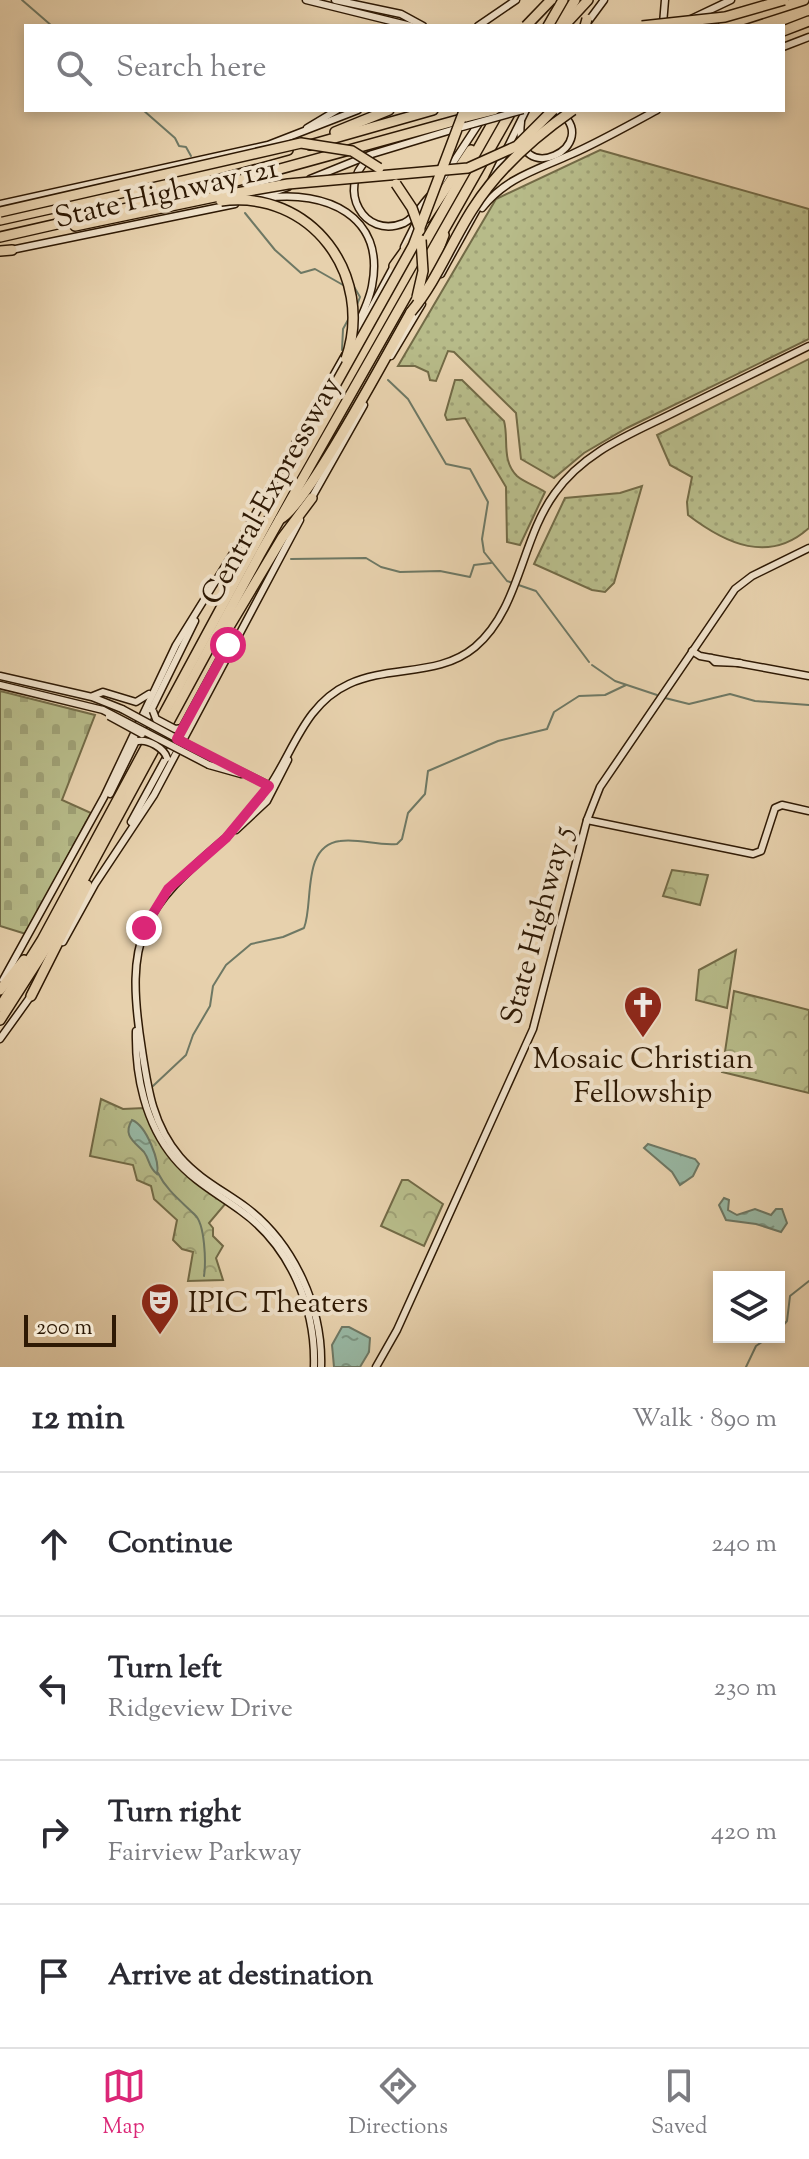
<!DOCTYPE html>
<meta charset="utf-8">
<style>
body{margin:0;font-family:"Sorts Mill Goudy",serif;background:#f7f7f7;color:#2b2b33}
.controls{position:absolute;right:24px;bottom:24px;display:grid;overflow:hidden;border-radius:0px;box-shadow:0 4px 12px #0003}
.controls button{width:72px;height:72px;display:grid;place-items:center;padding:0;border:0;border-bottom:2px solid #e1e1e2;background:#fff;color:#2b2b33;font:40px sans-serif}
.scale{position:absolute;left:24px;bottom:20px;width:92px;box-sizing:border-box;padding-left:8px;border:4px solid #2e1904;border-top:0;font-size:22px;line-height:28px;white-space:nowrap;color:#2e1904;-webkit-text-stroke:6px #efe1ca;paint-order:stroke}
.stop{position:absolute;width:24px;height:24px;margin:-18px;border:6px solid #db2777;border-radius:50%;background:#fff}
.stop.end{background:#db2777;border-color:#fff;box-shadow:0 2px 8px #0008}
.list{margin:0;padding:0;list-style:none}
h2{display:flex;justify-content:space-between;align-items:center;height:104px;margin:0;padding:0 32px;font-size:34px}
h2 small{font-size:26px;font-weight:400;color:#7c7c81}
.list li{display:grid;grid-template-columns:52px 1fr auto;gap:24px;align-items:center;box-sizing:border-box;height:144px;padding:0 32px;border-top:2px solid #e1e1e2}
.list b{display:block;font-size:30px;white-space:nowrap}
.list p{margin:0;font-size:26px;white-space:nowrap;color:#7c7c81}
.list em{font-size:26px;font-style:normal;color:#7c7c81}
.icon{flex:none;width:44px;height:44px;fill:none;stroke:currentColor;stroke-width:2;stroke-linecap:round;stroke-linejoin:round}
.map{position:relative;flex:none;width:809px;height:1367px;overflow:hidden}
.search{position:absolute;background:#fff;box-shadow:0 4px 12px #0003;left:24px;right:24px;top:24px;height:88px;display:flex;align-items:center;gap:20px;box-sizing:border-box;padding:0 28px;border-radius:0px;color:#7c7c81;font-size:30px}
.sheet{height:680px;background:#fff}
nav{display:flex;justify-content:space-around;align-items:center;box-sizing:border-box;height:112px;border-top:2px solid #e1e1e2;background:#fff;font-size:22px;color:#7c7c81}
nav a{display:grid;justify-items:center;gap:4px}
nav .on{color:#db2777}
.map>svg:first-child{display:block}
.grass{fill:url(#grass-dots);stroke:#726a46;stroke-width:2}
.cemetery{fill:url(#cemetery-stones);stroke:#726a46;stroke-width:2}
.park{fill:url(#park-crowns);stroke:#726a46;stroke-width:2}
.water{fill:url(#water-ripples);stroke:#6e7864;stroke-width:2}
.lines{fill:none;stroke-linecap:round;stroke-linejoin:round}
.stream{stroke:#6e7864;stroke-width:2}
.secondary-casing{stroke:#2e1904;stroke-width:9}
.highway-casing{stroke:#2e1904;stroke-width:12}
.secondary{stroke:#efe1ca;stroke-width:6}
.highway{stroke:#e7d1ad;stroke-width:9}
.secondary-bridge-casing{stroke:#2e1904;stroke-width:9;stroke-linecap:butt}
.highway-bridge-casing{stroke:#2e1904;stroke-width:12;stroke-linecap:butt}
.secondary-bridge{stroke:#efe1ca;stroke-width:6}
.highway-bridge{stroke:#e7d1ad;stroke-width:9}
.route{stroke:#db2777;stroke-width:10}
.labels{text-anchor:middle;stroke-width:8;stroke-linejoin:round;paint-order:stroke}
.street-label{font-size:30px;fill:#2e1904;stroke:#efe1ca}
.poi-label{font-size:30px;fill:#2e1904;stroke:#efe1ca}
</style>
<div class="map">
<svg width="809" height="1367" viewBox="0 0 809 1367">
<defs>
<pattern id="grass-dots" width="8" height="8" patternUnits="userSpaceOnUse" patternTransform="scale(2)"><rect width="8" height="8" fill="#b7bb89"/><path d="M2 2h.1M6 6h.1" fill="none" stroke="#9ea075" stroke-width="1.8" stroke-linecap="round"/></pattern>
<pattern id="cemetery-stones" width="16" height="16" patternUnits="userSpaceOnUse" patternTransform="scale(2)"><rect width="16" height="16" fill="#b7bb89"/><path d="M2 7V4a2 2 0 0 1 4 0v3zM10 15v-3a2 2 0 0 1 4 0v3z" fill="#9ea075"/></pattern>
<pattern id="park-crowns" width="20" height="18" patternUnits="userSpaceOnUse" patternTransform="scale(2)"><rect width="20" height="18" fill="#b7bb89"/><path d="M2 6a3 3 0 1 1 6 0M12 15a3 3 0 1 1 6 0" fill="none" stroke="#9ea075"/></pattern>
<pattern id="water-ripples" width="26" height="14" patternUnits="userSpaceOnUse" patternTransform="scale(2)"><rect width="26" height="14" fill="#98b8a4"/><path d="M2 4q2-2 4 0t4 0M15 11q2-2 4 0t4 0" fill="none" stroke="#7c9583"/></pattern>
</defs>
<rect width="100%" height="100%" fill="#e7d1ad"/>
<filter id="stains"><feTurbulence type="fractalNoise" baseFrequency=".0025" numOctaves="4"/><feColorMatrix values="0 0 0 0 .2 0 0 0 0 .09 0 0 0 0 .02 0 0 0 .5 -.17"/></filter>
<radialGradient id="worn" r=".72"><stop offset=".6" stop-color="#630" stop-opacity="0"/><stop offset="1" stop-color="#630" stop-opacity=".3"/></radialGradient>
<!-- grass -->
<g class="grass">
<polygon points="600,150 809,209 809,339 627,428 584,453 554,478 521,459 516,413 454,352 448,351 436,381 430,380 428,372 415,366 398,366 496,199"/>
<path d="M809,359v169c-40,36 -83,16 -121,-13l-1,-13 5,-25 -22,-12 -13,-30z"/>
<path d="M455,380h7l42,41c5,18 -3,39 13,55 8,7 20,10 28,16l-25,53 -13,-3 -1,-55 -41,-69 -18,2 -2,-5z"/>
<polygon points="642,486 614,583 605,592 592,590 534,564 565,498 620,493"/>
</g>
<!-- cemetery -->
<polygon class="cemetery" points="0,691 95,715 62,800 91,813 26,934 0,926"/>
<!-- park -->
<g class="park">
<polygon points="672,870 708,875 700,905 663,896"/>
<polygon points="736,950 727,1008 696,1000 699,970"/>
<polygon points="734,991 809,1010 809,1093 722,1072"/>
<path d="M101,1099l22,10 21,-1c17,43 43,70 82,95l-17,20 4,5v8l10,10 -7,12 7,22 -35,1 5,-29 -11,-3 -9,-9 4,-20 -23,-21 -3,-13 -14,-6 -4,-15 -43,-9z"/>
<polygon points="402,1180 408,1180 443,1204 424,1246 381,1226"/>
</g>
<!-- water -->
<g class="water">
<path d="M132,1120c15,6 28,42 25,54 -9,-7 -7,-14 -13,-22 -9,-10 -22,-16 -12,-32z"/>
<polygon points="648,1144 695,1159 699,1164 693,1176 680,1185 672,1172 644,1148"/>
<polygon points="724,1198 729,1200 728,1210 737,1215 755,1209 771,1215 776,1209 782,1209 787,1223 781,1232 756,1224 726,1220 719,1205"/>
<polygon points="342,1327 349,1327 370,1338 369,1352 360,1367 334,1367 332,1345"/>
</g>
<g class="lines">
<!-- stream -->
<g class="stream">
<polyline points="22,0 52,26"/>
<polyline points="130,110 142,110"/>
<polyline points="143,110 175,138 179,146 186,147 191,156"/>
<polyline points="245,213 275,250 301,273 315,269 343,285"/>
<polyline points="353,285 360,297 355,310"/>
<polyline points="342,350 343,329 349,318"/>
<polyline points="388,380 408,399 446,464 470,469 488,502 482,539 484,552 507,581 536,591 589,662"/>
<polyline points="291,559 366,558 381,567 400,572 440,571 470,577 474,565 491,563"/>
<polyline points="592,665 615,681 657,695"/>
<polyline points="665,698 689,704 730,694 755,701 809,705"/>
<path d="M153,1086l33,-31 7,-20 17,-29 3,-20 13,-21 25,-21 32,-7 21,-9c10,-25 -3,-82 36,-87 19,-3 37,5 57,3l5,-5 6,-26 17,-19 3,-23 70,-30 49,-12 7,-17 25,-16 26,-1 21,-10"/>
<path d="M158,1173c9,18 23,28 37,42 10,9 11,47 9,61"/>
<polyline points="779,1330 787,1321 790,1296 809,1281"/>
<polyline points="746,1367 756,1346 769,1337"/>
</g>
<!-- secondary casing -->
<g class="secondary-casing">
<g id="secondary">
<polyline points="306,0 411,26"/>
<polyline points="335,0 401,14 423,26"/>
<polyline points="691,19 731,0"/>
<polyline points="587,23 604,0"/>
<polyline points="663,24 665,0"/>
<polyline points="478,26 516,0"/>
<polyline points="783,47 809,37"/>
<path d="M521,122c-9,70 87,23 36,-12"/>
<polyline points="307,128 337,110"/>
<path d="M367,160c-30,28 -4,80 37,63 12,-6 17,-18 26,-27"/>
<polyline points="310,179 372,154 458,128"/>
<polyline points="492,179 526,110"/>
<polyline points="439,184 481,120"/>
<path d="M266,198c59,-8 120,17 106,88 -3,16 -11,31 -18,46"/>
<polyline points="254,199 288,187"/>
<polyline points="0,204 268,145 358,110"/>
<path d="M482,208c25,-31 55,-38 90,-54 29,-13 57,-29 85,-44"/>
<polyline points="404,247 417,221"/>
<polyline points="11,250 235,204"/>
<polyline points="441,274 482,200"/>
<polyline points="353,342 395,264"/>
<polyline points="391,356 422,304"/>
<polyline points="311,499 364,405"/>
<polyline points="692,651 700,656 809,676"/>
<polyline points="711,658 715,662 740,663"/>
<polyline points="0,676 92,697 122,709"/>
<polyline points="0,685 103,710"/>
<polyline points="93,696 103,692 136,702 149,694"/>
<polyline points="209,756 270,786"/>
<polyline points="209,765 241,774"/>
<polyline points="110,794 195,621"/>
<polyline points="587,820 753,854 761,851 775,808 782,805 809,811"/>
<polyline points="131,822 223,653"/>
<polyline points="236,830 267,801 288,760"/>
<path d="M227,837c-86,73 -103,99 -85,213 6,40 11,75 38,107 19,22 44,34 67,51 47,36 76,100 74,159"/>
<path d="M226,838c14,-18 31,-33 43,-51 25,-37 36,-83 80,-103 41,-19 90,-7 126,-37 45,-38 46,-108 80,-154 30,-43 79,-60 124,-83 43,-21 87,-43 130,-64"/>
<polyline points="63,942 95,884 154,795 300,520"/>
<polyline points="3,980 104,797 176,645 235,550 345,355"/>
<path d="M136,1031c-1,44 9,92 38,127 19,23 44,36 67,53 49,35 75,97 73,156"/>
<polyline points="0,1039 33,993"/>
<polyline points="376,1367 397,1330 533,1029 587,820 600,787 735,589 752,576 809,548"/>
</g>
</g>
<!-- highway casing -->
<g class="highway-casing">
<g id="highway">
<polyline points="548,26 563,0"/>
<polyline points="560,26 575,0"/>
<polyline points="564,26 588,0"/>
<polyline points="723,26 804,0"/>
<polyline points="783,31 809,21"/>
<polyline points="335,132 389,110"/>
<polyline points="310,145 433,110"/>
<polyline points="426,218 471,150"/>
<polyline points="0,220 170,182 288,150"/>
<polyline points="75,226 219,196"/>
<polyline points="0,237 193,193 465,118"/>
<polyline points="0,251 12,250"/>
<polyline points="394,266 412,241"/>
<polyline points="423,291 444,235"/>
<polyline points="295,459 333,389"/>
<path d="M280,519c25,-10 112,-174 131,-207"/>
<polyline points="215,639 226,632 282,538 312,498"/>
<polyline points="0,990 24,960"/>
<polyline points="31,996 87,885"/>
<polyline points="0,1007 42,940 284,491 500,110"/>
<polyline points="0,1020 48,945 260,554 512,110"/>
</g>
</g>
<!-- secondary -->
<use href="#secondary" class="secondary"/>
<!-- highway -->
<use href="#highway" class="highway"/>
<!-- secondary-bridge casing -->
<g class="secondary-bridge-casing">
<g id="secondary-bridge">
<polyline points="462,127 523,110"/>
<polyline points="122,709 209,756"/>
<polyline points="103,710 209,765"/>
<polyline points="153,711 156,719 175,729 183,728"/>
<polyline points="109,716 142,734"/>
<path d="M138,741c10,-2 26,7 29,17"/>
</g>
</g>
<!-- highway-bridge casing -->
<g class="highway-bridge-casing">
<g id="highway-bridge">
<polyline points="526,26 551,0"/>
<polyline points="585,26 587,19"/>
<polyline points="642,26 725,17 784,0"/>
<polyline points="466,117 494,110"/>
<polyline points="396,184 412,208 420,230"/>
<polyline points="219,196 288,184 468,168 517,146 553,110"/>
<path d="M221,201c90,-12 154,74 125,158"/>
<polyline points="0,212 301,143 352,151 379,168"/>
<polyline points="417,297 423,271 421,240"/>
<path d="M411,312c25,-30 40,-69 61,-102 25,-40 62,-73 101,-100"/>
<polyline points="333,389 413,246 464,111"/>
</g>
</g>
<!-- secondary-bridge -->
<use href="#secondary-bridge" class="secondary-bridge"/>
<!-- highway-bridge -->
<use href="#highway-bridge" class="highway-bridge"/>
</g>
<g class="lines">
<!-- route -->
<polyline class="route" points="144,928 168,889 226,838 269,786 177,739 228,645"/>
</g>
<!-- icons -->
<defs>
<g id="church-pin" transform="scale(2)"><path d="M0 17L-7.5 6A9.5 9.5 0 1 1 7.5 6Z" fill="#8f2418" stroke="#efe1ca"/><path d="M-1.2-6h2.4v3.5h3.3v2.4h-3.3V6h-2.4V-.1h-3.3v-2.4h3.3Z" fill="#fff"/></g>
<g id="theatre-pin" transform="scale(2)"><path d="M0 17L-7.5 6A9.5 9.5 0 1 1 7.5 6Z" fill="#8f2418" stroke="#efe1ca"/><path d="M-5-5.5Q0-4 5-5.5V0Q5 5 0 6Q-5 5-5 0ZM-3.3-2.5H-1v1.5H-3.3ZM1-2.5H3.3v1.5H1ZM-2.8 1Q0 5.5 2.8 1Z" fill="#fff"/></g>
</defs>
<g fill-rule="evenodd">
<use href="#church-pin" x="643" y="1005"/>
<use href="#theatre-pin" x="160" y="1302"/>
</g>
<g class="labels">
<!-- street labels -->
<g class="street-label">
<text transform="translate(166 192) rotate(-13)" y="10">State Highway 121</text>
<text transform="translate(270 490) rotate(-61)" y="10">Central Expressway</text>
<text transform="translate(536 925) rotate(-75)" y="10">State Highway 5</text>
</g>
<!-- poi labels -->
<g class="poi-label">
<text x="643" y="1068">Mosaic Christian<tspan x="643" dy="34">Fellowship</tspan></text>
<text x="188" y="1312" text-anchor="start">IPIC Theaters</text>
</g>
</g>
<rect width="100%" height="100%" filter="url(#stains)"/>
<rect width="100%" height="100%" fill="url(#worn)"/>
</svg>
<div class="controls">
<button><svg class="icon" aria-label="layers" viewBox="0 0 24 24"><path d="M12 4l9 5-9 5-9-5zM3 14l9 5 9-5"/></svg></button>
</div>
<div class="scale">200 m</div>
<div class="stop" style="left:228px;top:645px"></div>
<div class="stop end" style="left:144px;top:928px"></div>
<div class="search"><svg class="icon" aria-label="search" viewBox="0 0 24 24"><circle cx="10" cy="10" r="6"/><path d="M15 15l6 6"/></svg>Search here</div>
</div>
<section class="sheet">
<h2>12 min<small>Walk · 890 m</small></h2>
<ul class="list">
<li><svg class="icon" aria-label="ahead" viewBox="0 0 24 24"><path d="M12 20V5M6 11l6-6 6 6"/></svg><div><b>Continue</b></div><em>240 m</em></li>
<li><svg class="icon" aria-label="left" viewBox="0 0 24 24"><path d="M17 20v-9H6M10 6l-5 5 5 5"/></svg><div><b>Turn left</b><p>Ridgeview Drive</p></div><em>230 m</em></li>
<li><svg class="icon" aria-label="right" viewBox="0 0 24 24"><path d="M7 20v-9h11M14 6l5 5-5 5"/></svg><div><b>Turn right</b><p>Fairview Parkway</p></div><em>420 m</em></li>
<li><svg class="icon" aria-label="arrive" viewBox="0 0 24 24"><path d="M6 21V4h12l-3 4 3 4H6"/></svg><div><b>Arrive at destination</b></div></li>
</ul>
</section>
<nav>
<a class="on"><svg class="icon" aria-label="map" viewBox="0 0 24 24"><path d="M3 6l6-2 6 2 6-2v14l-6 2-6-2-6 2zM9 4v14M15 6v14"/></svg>Map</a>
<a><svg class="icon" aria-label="directions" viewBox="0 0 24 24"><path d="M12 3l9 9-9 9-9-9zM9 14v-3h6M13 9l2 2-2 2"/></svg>Directions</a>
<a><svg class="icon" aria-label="saved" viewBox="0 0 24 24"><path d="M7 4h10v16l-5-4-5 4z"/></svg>Saved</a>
</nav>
